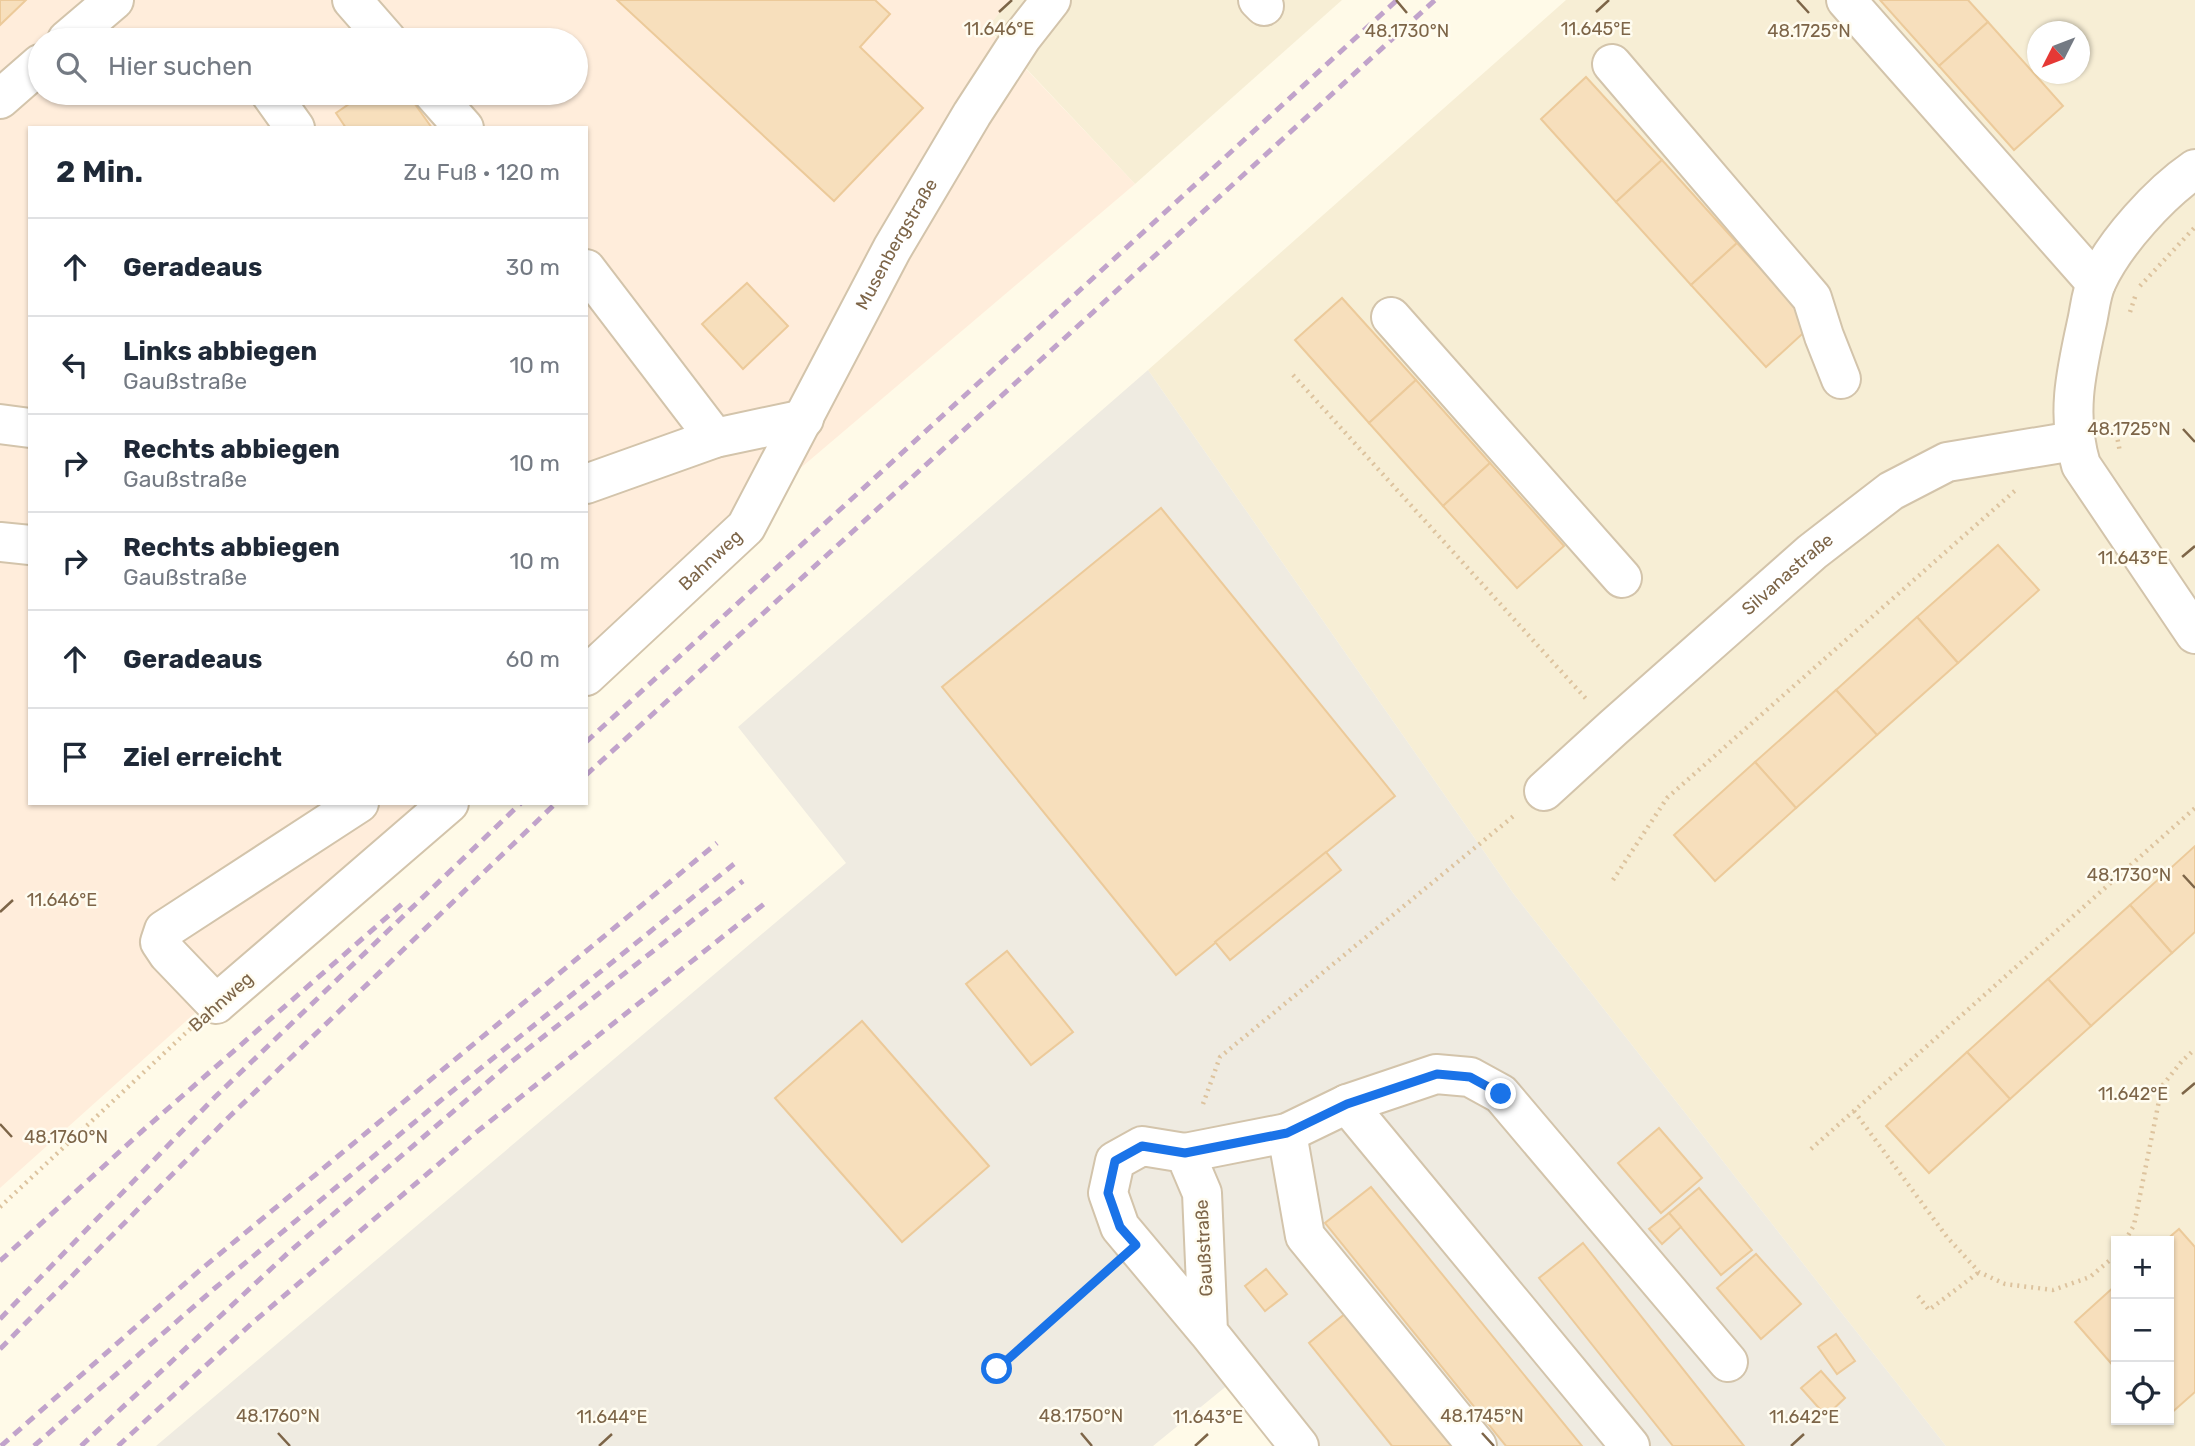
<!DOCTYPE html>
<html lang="de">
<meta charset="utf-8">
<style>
body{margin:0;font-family:Rubik,sans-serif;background:#f2f2f3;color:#1f2937}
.controls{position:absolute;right:21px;bottom:21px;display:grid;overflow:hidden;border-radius:0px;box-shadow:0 2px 5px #0004}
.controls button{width:63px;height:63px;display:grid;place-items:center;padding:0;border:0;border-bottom:2px solid #e0e1e3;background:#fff;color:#1f2937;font:35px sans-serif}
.compass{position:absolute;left:2027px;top:21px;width:63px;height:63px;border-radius:50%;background:#fff;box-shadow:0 2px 5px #0004;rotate:228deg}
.stop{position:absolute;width:21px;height:21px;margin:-16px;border:5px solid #1a73e8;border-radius:50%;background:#fff}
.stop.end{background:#1a73e8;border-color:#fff;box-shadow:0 2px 7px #0008}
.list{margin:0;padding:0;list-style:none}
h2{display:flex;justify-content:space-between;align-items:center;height:91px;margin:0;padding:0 28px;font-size:30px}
h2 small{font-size:23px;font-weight:400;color:#747a83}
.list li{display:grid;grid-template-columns:46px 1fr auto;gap:21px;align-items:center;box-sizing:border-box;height:98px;padding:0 28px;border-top:2px solid #e0e1e3}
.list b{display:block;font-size:26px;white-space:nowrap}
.list p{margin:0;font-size:23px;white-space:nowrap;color:#747a83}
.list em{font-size:23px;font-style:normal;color:#747a83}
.icon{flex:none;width:38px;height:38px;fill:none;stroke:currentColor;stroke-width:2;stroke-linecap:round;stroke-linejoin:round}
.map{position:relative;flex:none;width:2195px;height:1446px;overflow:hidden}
.search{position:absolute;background:#fff;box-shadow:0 2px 5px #0004;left:28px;top:28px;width:560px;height:77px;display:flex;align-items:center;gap:18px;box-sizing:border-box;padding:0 24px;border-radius:38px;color:#747a83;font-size:26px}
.panel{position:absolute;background:#fff;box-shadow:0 2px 5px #0004;left:28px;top:126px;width:560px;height:679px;border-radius:0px}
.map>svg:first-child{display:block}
.residential{fill:#f7eed5;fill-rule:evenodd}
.commercial{fill:#ffeddb;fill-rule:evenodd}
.industrial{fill:#efebe1}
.building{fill:#f7dfbc;stroke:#ecca9a;stroke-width:2}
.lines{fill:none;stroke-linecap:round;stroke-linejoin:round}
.minor-casing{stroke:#d3c4ab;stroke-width:42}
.path{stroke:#ddc39e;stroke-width:4.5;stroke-dasharray:2 5;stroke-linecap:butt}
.minor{stroke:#fff;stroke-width:38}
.rail{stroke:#c1a3cb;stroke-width:5;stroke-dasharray:10 7;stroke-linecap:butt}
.route{stroke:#1a73e8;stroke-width:9}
.ticks{fill:none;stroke:#7d6548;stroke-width:2.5}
.labels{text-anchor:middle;stroke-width:5;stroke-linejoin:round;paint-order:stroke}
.street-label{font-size:18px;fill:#7d6548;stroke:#fffcf0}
.ticks-label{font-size:18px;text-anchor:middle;fill:#7d6548;stroke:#fffcf0;stroke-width:5;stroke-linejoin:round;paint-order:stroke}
</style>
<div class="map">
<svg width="2195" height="1446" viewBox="0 0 2195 1446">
<rect width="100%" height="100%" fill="#fffae8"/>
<!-- residential -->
<g class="residential">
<polygon points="1010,0 1342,0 1135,184 987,27"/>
<path d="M1566,0h629v1446h-249l-433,-553 -365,-523zM2038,32h42v42h-42zM2116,1241h53v179h-53z"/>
</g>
<!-- commercial -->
<path class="commercial" d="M0,0h1010l-23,28 148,156 -397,337 -152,141v-534h-556v675h399l-429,385zM40,40h536v53h-536z"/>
<!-- industrial -->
<polygon class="industrial" points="1148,370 1513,893 1946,1446 1275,1446 1229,1384 1153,1446 156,1446 846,863 738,727"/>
<!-- building -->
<g class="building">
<polygon points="0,0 26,0 0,25"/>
<polygon points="617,0 875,0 890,14 860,47 923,108 834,201"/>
<polygon points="1880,0 1968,0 1988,22 1939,66"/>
<polygon points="1988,22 2063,106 2014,150 1939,66"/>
<polygon points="1586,77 1662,160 1616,202 1541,119"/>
<polygon points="365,93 407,93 432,128 346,128 336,113"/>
<polygon points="1662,160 1737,243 1691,285 1616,202"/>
<polygon points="1737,243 1812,325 1766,367 1691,285"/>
<polygon points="747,283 788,326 743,369 702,324"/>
<polygon points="1342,298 1416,380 1369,423 1295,340"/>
<polygon points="1416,380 1490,463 1443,506 1369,423"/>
<polygon points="1490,463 1564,546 1517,588 1443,506"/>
<polygon points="1161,508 1395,796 1176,975 942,687"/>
<polygon points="1998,545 2039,590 1958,663 1917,617"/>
<polygon points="1917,617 1958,663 1877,735 1836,690"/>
<polygon points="1836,690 1877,735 1796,808 1755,762"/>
<polygon points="1755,762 1796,808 1715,881 1674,835"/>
<polygon points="2195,846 2195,932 2172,953 2130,905"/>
<polygon points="1326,852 1341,870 1230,960 1215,942"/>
<polygon points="2130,905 2172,953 2091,1026 2048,979"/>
<polygon points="1007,951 1073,1032 1031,1065 966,984"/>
<polygon points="2048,979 2091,1026 2010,1099 1967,1052"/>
<polygon points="862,1021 989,1166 902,1242 775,1098"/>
<polygon points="1967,1052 2010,1099 1929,1173 1886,1126"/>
<polygon points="1659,1128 1702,1178 1661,1213 1618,1163"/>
<polygon points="1371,1187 1582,1446 1506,1446 1325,1223"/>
<polygon points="1699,1188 1752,1250 1721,1275 1669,1213"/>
<polygon points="1669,1213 1681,1227 1662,1244 1649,1229"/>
<polygon points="2179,1229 2195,1247 2195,1392 2169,1415 2169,1241 2165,1241"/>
<polygon points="1583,1243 1744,1446 1673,1446 1539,1278"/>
<polygon points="1756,1254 1801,1304 1761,1339 1717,1288"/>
<polygon points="1266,1269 1287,1294 1265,1311 1245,1286"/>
<polygon points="2116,1285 2116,1369 2075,1322"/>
<polygon points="1346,1313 1453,1446 1392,1446 1309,1343"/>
<polygon points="1836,1334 1855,1361 1837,1374 1818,1347"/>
<polygon points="1821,1371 1845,1398 1826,1416 1801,1388"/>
</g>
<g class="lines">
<!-- minor casing -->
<g class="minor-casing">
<g id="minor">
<polyline points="352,0 387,40"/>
<polyline points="1258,0 1264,6"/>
<polyline points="1846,0 2096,283"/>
<polyline points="67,40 114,0"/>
<polyline points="1612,64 1812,298 1824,336 1841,379"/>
<polyline points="270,93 295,128"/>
<polyline points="433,93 464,128"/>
<polyline points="0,99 40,64"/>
<path d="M2195,169c-35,24 -80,73 -98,112 -6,12 -7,28 -10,41 -11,50 -21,93 -6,143l114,169"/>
<polyline points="586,269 715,438"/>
<polyline points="1391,317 1622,578"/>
<polyline points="0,424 30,428"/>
<polyline points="586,484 715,438 804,419"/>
<polyline points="0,542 30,545"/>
<path id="s1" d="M586,676l160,-149 146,-278 80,-135 50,-77 29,-37"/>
<path id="s2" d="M1544,791l69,-63 199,-176 79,-61 56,-29 127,-21"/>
<polyline points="359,803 164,930 160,942 168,954 216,1004 449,803"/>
<polyline points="1347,1104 1630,1446"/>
<polyline points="1287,1133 1305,1236 1477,1446"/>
<polyline points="1185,1153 1287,1133 1347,1104 1436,1074 1470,1077 1501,1094 1728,1362"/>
<polyline points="1208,1332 1202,1193 1185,1153 1142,1146 1115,1161 1108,1193 1120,1227 1208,1332 1299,1446"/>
</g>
</g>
<!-- path -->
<g class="path">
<polyline points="2140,286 2195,227"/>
<polyline points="2130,312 2136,294"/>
<polyline points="1293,375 1588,701"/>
<polyline points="2115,426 2120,452"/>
<polyline points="1613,880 1667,798 2018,488"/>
<polyline points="1203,1104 1220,1057 1516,814"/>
<polyline points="1854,1111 1947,1237 1979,1272 2005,1284 2053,1290 2090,1277 2116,1255"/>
<polyline points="1811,1149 2195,808"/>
<polyline points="0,1207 191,1028"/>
<polyline points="2125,1241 2134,1225 2162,1086 2182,1061 2195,1049"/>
<polyline points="1918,1296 1929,1310 1979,1272"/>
<polyline points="997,1369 1109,1269"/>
</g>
<!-- minor -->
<use href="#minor" class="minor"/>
<!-- rail -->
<g class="rail">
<polyline points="586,742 1397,0"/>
<polyline points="586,775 1435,0"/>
<polyline points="0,1261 140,1133 402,904"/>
<polyline points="0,1319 215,1097 521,803"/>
<polyline points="0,1349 229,1117 556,803"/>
<polyline points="1,1446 199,1271 717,843"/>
<polyline points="34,1446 215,1288 440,1101 734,864"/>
<polyline points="81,1446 289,1252 511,1062 743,881"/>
<polyline points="118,1446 251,1324 474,1134 764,904"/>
</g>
</g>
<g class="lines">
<!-- route -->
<polyline class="route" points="997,1369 1136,1245 1120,1227 1108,1193 1115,1161 1142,1146 1185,1153 1287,1133 1347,1104 1437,1074 1470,1077 1501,1094"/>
</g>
<!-- ticks -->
<path class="ticks" d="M1396,0l11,13M1797,0l12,13M999,12l13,-12M1596,12l13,-12M2183,429l12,13M2182,557l13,-11M2183,875l12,13M0,912l13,-12M2182,1094l13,-11M0,1124l12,13M278,1433l12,13M1081,1433l11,13M1482,1433l12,13M599,1446l13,-12M1195,1446l13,-12M1791,1446l13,-12"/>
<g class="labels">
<!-- street labels -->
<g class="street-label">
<text dy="6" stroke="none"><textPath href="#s1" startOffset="539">Musenbergstraße</textPath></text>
<text dy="6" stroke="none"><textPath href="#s1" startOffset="170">Bahnweg</textPath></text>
<text dy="6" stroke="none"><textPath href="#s2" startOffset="326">Silvanastraße</textPath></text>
<text transform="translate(221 1002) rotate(-42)" y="6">Bahnweg</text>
<text transform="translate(1204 1248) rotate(-93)" y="6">Gaußstraße</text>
</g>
</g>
<g class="ticks-label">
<text x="999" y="35">11.646°E</text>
<text x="1596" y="35">11.645°E</text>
<text x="1407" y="37">48.1730°N</text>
<text x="1809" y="37">48.1725°N</text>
<text x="2129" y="435">48.1725°N</text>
<text x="2133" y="564">11.643°E</text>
<text x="2129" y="881">48.1730°N</text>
<text x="62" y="906">11.646°E</text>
<text x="2133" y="1100">11.642°E</text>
<text x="66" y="1143">48.1760°N</text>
<text x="278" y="1422">48.1760°N</text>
<text x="1081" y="1422">48.1750°N</text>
<text x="1482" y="1422">48.1745°N</text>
<text x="612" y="1423">11.644°E</text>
<text x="1208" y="1423">11.643°E</text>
<text x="1804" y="1423">11.642°E</text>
</g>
</svg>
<div class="controls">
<button>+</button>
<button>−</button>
<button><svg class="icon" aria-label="locate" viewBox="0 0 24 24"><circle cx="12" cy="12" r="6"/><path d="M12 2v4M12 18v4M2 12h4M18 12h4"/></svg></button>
</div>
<svg class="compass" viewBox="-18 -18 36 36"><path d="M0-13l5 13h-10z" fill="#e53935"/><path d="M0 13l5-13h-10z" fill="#747a83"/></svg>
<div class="stop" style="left:997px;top:1369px"></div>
<div class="stop end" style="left:1501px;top:1094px"></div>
<div class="search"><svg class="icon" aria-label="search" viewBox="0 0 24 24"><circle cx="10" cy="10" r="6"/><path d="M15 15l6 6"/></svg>Hier suchen</div>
<section class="panel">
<h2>2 Min.<small>Zu Fuß · 120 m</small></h2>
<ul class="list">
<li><svg class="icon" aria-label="ahead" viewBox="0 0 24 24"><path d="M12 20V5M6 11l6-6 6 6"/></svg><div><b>Geradeaus</b></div><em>30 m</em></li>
<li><svg class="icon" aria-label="left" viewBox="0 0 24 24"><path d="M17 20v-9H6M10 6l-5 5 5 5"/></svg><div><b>Links abbiegen</b><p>Gaußstraße</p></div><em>10 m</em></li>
<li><svg class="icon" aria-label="right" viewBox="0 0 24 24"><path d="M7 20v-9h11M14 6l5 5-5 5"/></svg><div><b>Rechts abbiegen</b><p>Gaußstraße</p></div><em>10 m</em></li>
<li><svg class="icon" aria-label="right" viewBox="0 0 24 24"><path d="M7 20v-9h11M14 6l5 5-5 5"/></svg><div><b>Rechts abbiegen</b><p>Gaußstraße</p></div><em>10 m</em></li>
<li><svg class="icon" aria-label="ahead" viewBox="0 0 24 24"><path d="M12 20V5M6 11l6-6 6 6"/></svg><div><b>Geradeaus</b></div><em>60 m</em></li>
<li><svg class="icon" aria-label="arrive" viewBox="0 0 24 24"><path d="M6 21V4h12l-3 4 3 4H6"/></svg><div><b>Ziel erreicht</b></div></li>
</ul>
</section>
</div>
